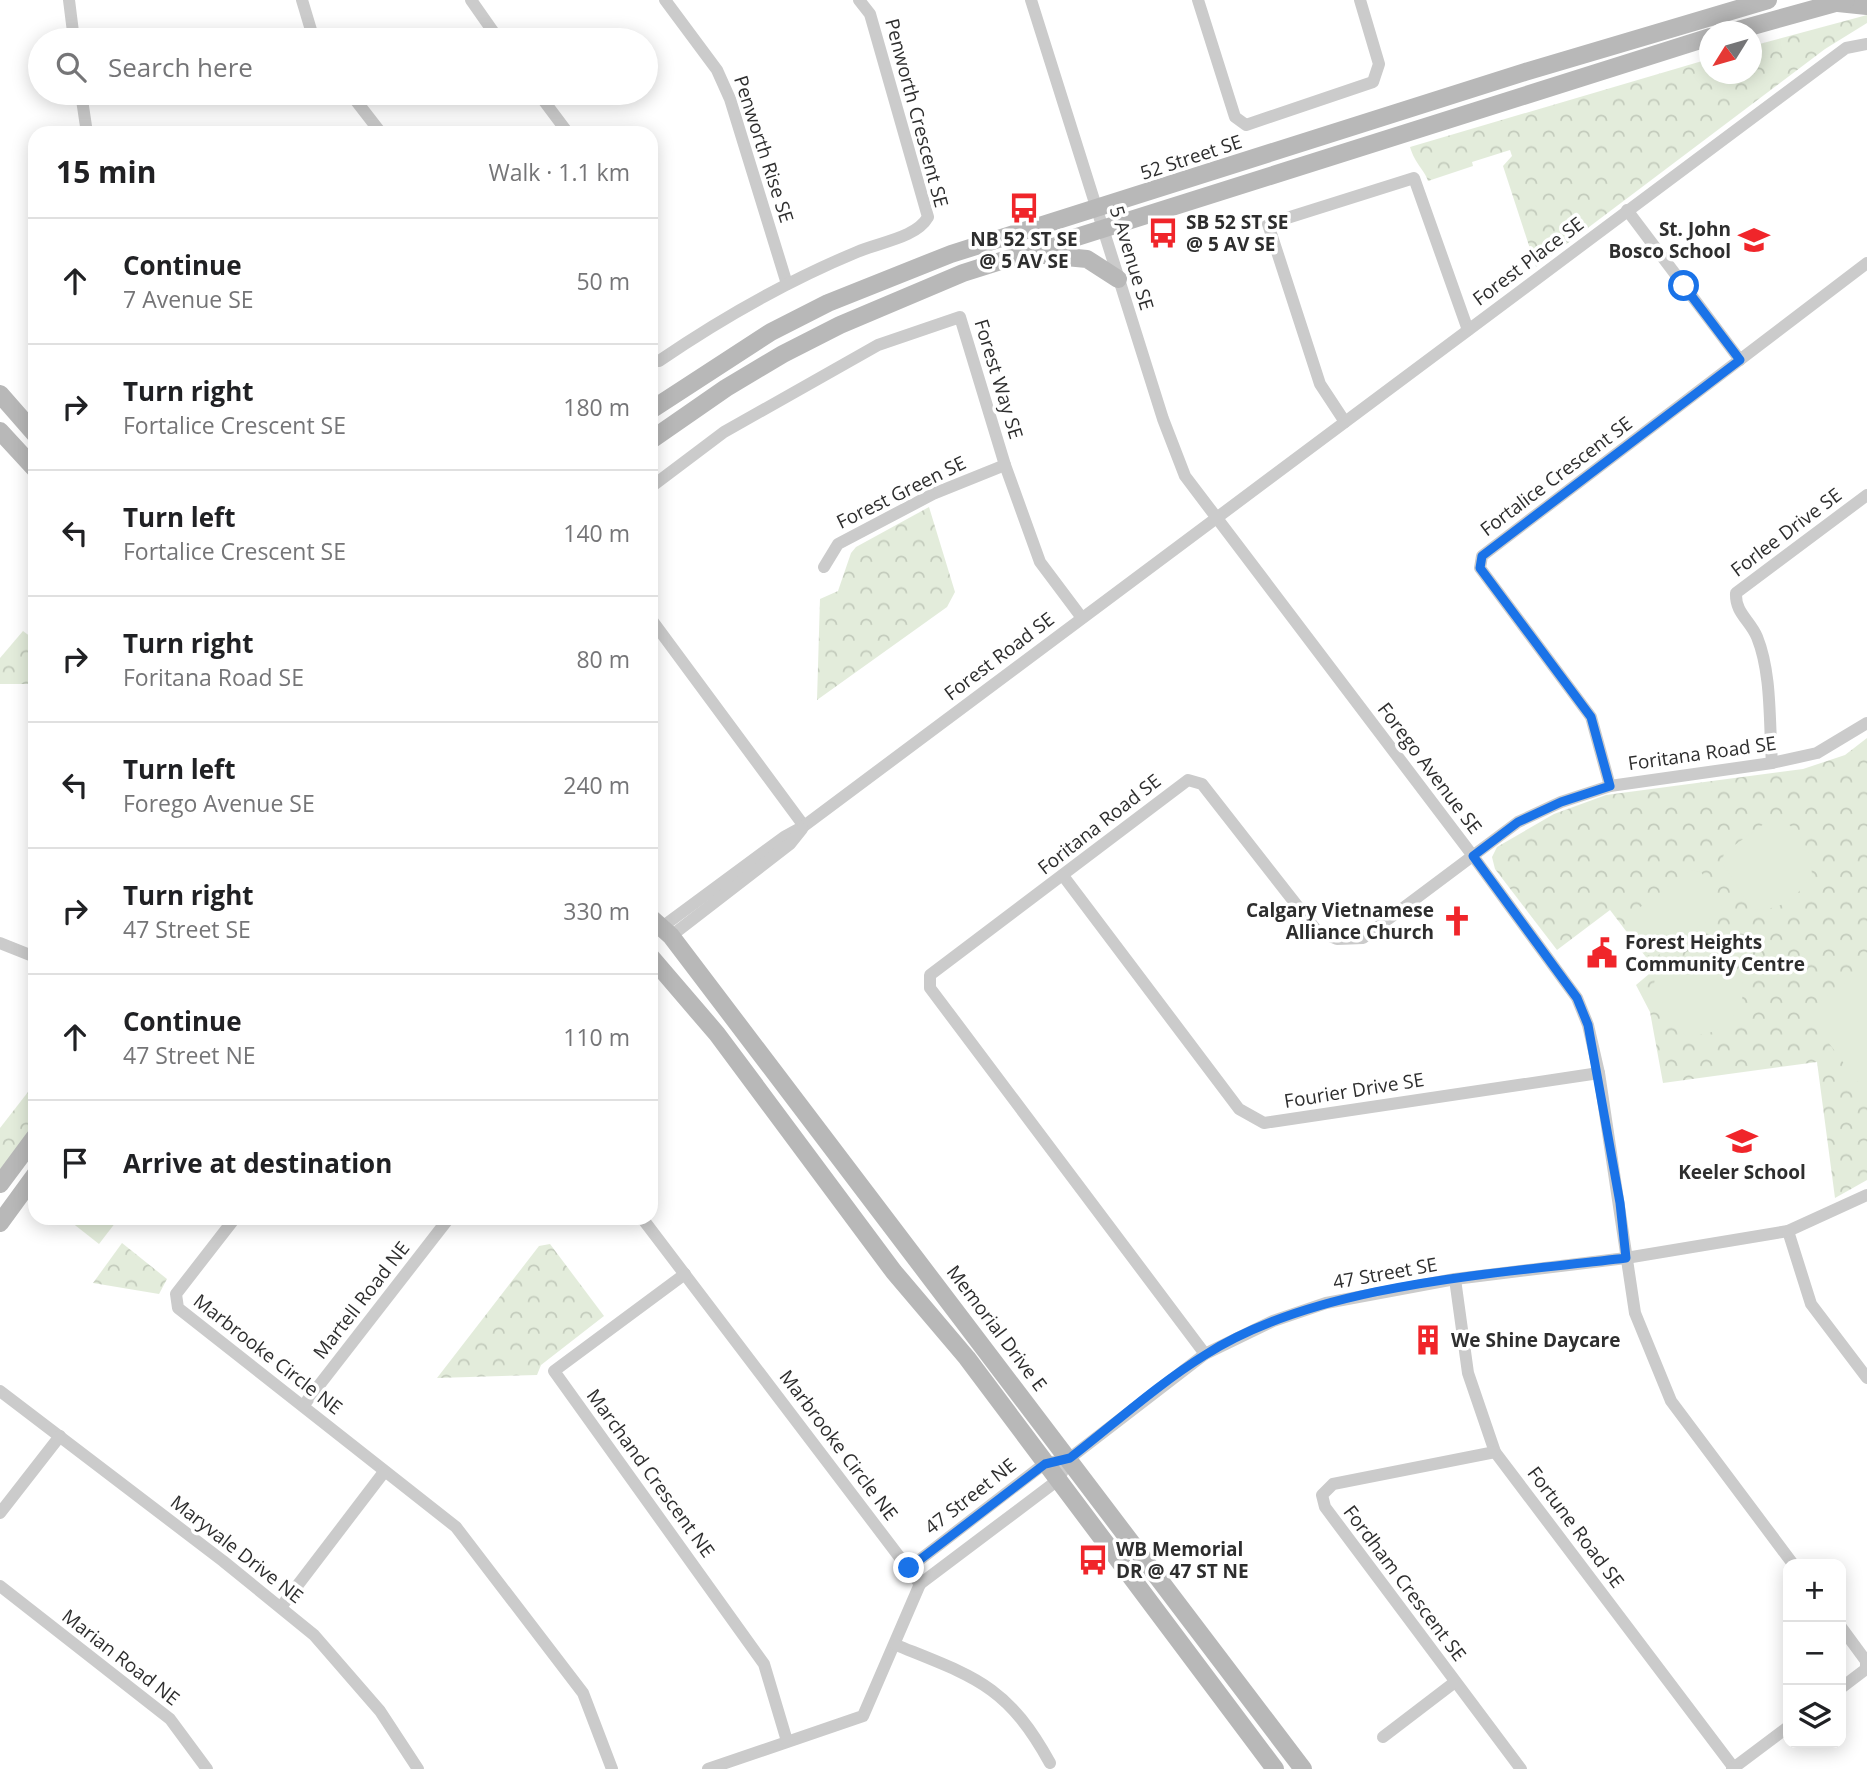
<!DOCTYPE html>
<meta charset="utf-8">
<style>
body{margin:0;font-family:"Open Sans",sans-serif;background:#f2f2f2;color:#202124}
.controls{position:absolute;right:21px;bottom:21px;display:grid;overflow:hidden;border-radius:14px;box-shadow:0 4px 18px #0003}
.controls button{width:63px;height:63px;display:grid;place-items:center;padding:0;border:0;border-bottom:2px solid #e0e0e0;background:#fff;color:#202124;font:35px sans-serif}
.compass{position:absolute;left:1699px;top:21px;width:63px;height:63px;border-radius:50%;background:#fff;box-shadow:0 4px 18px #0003;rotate:233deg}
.stop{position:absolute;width:21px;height:21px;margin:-16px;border:5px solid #1a73e8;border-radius:50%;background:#fff}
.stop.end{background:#1a73e8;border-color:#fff;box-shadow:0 2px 7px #0008}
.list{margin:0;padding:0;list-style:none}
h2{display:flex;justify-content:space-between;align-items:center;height:91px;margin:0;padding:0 28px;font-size:30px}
h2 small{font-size:23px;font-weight:400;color:#757577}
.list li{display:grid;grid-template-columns:46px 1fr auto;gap:21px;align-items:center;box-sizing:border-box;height:126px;padding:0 28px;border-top:2px solid #e0e0e0}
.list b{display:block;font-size:26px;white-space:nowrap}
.list p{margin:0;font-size:23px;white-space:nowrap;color:#757577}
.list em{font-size:23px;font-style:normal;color:#757577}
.icon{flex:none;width:38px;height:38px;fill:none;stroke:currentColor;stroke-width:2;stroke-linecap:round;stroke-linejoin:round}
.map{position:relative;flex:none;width:1867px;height:1769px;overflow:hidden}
.search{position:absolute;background:#fff;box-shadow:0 4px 18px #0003;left:28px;top:28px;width:630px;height:77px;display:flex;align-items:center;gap:18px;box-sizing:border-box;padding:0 24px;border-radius:38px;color:#757577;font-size:26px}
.panel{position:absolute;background:#fff;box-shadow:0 4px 18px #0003;left:28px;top:126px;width:630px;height:1099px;border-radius:21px}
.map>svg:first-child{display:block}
.park{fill:url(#park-crowns)}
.pitch{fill:#e3ecdb}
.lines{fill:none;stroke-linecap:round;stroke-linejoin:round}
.minor{stroke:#cbcbcb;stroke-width:12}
.secondary{stroke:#b8b8b8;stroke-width:18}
.route{stroke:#1a73e8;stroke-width:9}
.labels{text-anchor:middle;stroke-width:7;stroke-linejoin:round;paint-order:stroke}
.street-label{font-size:19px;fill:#2e2e2e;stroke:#fff}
.poi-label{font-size:19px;font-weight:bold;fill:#2e2e2e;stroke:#fff;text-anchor:start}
</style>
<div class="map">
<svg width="1867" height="1769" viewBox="0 0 1867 1769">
<defs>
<pattern id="park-crowns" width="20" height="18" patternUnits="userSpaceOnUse" patternTransform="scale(1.75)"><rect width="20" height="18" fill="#e3ecdb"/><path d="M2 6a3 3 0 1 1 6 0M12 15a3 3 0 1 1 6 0" fill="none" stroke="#c3cbbc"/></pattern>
</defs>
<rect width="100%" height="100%" fill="#fff"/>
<!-- park -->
<g class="park">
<path d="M1867,15v8l-42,26 -289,218 -33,-101 9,-10 -2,-6 -38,12 1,4 -45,15c-4,-12 -13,-17 -18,-34l299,-88 1,15h42v-28z"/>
<polygon points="929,507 955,592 947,607 817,700 820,599 838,591 851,553 856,547"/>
<polygon points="23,631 35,640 35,684 0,684 0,658"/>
<polygon points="1867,738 1867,1180 1835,1198 1817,1062 1663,1083 1650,1012 1636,985 1655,969 1610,910 1557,950 1495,869 1492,857 1497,847 1554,814 1606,795 1803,769 1845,755"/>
<polygon points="35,1083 35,1125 0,1170 0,1128"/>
<polygon points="66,1218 119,1218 99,1244"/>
<polygon points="122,1243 167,1279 159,1294 93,1283"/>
<polygon points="550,1244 604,1316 541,1365 537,1375 437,1378 539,1246"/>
</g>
<!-- pitch -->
<g class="pitch">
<path d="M1776,815c24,16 35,32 36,61 -18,23 -29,34 -59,34l-31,-47 2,-10z"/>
<polygon points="1691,870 1701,872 1722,903 1721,911 1657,956 1647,955 1626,925 1628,916"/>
<path d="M1708,940c27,20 49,45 25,76 -14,17 -28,20 -48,19l-32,-46 2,-10z"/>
<polygon points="1867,967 1867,1083 1862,1088 1806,1012"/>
</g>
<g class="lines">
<!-- minor -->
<g class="minor">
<polyline points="69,0 74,40"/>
<polyline points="302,0 314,40"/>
<polyline points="471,0 499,40"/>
<polyline points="665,0 717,70 730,99 787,284"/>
<polyline points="1031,0 1163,419 1185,476 1473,856 1577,998 1588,1025 1599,1073 1635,1313 1671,1401 1793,1564"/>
<polyline points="1198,0 1235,117 1246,125 1373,82 1379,64 1360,0"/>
<polyline points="81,93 87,133"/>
<polyline points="350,93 381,133"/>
<polyline points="538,93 568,133"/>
<polyline points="1627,210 1740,360"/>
<path d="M651,360l8,1c63,-43 128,-80 198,-109 23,-10 59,-14 71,-35l-58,-203 -11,-14"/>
<polyline points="1345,422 1320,384 1268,224 1414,178 1468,330"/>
<polyline points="651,487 724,432 878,345 960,317 1005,465 1040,562 1082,618"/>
<polyline points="824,567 838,544 933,494 1005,465"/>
<polyline points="651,619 804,826"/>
<path d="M1772,763c-3,-40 0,-89 -15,-126 -7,-17 -22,-24 -21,-44l131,-98"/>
<polyline points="1610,786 1591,717 1480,568 1482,556 1867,263"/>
<polyline points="1064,877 1239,1109 1264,1123 1599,1073"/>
<polyline points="662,927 784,837 804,826 1846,48 1867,44"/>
<polyline points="671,936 790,844 802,829"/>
<polyline points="0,943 35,957"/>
<polyline points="235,1218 176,1294 178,1308 456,1527 583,1693 612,1769"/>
<polyline points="642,1218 920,1584 863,1716 708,1769"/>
<polyline points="1788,1231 1811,1304 1867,1378"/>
<polyline points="685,1274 554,1371 764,1664 787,1741"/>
<polyline points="1455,1279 1468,1373 1495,1452 1734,1768"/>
<polyline points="1205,1354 930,988 930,975 1188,780 1202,784 1317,931 1337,939 1363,938 1518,822 1561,802 1610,786 1772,763 1817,753 1867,723"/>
<polyline points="0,1391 223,1561 314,1635 380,1711 418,1769"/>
<polyline points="303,1406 449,1218"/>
<polyline points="1495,1452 1333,1484 1322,1495 1325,1507 1521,1769"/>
<polyline points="0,1513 60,1436"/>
<polyline points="909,1568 1044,1464 1070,1458"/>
<polyline points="920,1584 1058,1480 1070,1458 1205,1354 1273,1321 1326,1303 1455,1279 1626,1258 1788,1231 1867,1195"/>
<polyline points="0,1586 170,1719 207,1769"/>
<polyline points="281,1607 384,1472"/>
<polyline points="1841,1627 1866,1661 1866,1669 1841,1688"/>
<path d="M896,1645c79,32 111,40 154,118"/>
<polyline points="1383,1737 1455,1682"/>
<polyline points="1732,1769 1788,1727"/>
</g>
<!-- secondary -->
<g class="secondary">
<polyline points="1838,3 1867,6"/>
<polyline points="1731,32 1846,0"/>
<polyline points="1034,254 1087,259 1118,279"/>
<polyline points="0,394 35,434"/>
<polyline points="651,410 771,332 828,303 951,254 1525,72 1768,0"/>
<polyline points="0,431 35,469"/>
<polyline points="651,440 726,388 783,354 840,325 963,273 1710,37"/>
<polyline points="651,918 671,936 1303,1769"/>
<polyline points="651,957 717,1034 894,1272 967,1358 1275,1769"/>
<polyline points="0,1184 35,1137"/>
<polyline points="0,1223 35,1175"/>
</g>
</g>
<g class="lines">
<!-- route -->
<path class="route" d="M909,1568l136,-104 25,-6c44,-34 88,-74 135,-103 112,-72 291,-81 421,-97l-6,-55 -32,-178 -11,-27 -104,-142 45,-34 43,-20 49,-16 -19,-69 -111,-149 2,-12 258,-196 -56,-74"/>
</g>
<!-- icons -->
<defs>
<g id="bus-bare" transform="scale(2.415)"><path d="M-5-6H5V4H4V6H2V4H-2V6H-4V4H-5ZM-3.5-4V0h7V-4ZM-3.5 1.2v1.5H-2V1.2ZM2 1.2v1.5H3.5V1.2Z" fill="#f0252a" stroke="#fff" stroke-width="2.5" paint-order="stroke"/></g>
<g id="school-bare" transform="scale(2.415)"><path d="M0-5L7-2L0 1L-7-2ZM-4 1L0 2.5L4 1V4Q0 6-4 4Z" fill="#f0252a" stroke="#fff" stroke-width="2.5" paint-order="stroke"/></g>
<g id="church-bare" transform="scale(2.415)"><path d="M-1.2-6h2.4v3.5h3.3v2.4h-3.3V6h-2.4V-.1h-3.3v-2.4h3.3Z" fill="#f0252a" stroke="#fff" stroke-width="2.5" paint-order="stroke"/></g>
<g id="civic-bare" transform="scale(2.415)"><path d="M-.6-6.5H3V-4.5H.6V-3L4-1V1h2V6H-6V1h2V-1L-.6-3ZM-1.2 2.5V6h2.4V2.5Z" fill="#f0252a" stroke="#fff" stroke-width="2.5" paint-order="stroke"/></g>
<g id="building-bare" transform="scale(2.415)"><path d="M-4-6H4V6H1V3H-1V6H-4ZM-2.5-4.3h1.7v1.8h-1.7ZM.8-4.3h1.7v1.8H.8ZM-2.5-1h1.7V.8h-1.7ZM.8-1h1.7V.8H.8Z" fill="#f0252a" stroke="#fff" stroke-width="2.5" paint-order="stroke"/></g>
</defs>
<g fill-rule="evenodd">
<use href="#bus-bare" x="1024" y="208"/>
<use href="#bus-bare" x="1163" y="233"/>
<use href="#school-bare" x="1754" y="240"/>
<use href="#church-bare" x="1457" y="921"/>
<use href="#civic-bare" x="1602" y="953"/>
<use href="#school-bare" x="1742" y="1141"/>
<use href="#building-bare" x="1428" y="1340"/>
<use href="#bus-bare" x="1093" y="1560"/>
</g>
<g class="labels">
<!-- street labels -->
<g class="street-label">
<text transform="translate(917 113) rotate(75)" y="7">Penworth Crescent SE</text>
<text transform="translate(764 149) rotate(72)" y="7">Penworth Rise SE</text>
<text transform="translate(1191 157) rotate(-18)" y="7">52 Street SE</text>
<text transform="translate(1132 258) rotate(73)" y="7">5 Avenue SE</text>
<text transform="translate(1528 261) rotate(-37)" y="7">Forest Place SE</text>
<text transform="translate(999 379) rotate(73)" y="7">Forest Way SE</text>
<text transform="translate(1556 476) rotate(-37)" y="7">Fortalice Crescent SE</text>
<text transform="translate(901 492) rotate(-26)" y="7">Forest Green SE</text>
<text transform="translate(1786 532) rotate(-37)" y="7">Forlee Drive SE</text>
<text transform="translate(999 656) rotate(-37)" y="7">Forest Road SE</text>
<text transform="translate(1702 753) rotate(-8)" y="7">Foritana Road SE</text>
<text transform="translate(1430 768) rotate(53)" y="7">Forego Avenue SE</text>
<text transform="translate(1099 824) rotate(-38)" y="7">Foritana Road SE</text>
<text transform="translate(1354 1090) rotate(-9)" y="7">Fourier Drive SE</text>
<text transform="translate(1385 1273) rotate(-10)" y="7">47 Street SE</text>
<text transform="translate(361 1300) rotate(-52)" y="7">Martell Road NE</text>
<text transform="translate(997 1328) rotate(53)" y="7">Memorial Drive E</text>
<text transform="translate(268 1354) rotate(38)" y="7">Marbrooke Circle NE</text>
<text transform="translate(839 1445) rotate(53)" y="7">Marbrooke Circle NE</text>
<text transform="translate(651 1473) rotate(54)" y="7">Marchand Crescent NE</text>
<text transform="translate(970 1496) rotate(-38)" y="7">47 Street NE</text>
<text transform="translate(1576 1527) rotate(53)" y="7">Fortune Road SE</text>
<text transform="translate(237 1549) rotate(38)" y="7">Maryvale Drive NE</text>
<text transform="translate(1405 1583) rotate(53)" y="7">Fordham Crescent SE</text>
<text transform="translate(121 1657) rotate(38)" y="7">Marian Road NE</text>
</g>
<!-- poi labels -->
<g class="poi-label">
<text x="1186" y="229">SB 52 ST SE<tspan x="1186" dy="22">@ 5 AV SE</tspan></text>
<text x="1731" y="236" text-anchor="end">St. John<tspan x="1731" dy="22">Bosco School</tspan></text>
<text x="1024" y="246" text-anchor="middle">NB 52 ST SE<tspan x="1024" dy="22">@ 5 AV SE</tspan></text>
<text x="1434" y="917" text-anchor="end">Calgary Vietnamese<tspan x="1434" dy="22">Alliance Church</tspan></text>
<text x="1625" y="949">Forest Heights<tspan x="1625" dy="22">Community Centre</tspan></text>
<text x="1742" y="1179" text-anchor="middle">Keeler School</text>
<text x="1451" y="1347">We Shine Daycare</text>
<text x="1116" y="1556">WB Memorial<tspan x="1116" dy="22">DR @ 47 ST NE</tspan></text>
</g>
</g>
</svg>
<div class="controls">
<button>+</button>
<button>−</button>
<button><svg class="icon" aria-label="layers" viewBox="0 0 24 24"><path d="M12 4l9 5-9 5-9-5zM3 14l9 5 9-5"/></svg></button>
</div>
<svg class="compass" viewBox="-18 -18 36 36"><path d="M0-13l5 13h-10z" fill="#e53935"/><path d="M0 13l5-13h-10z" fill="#757577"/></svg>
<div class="stop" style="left:1684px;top:286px"></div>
<div class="stop end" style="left:909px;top:1568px"></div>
<div class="search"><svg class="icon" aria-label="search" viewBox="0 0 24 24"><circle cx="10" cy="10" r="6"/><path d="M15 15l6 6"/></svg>Search here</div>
<section class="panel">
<h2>15 min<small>Walk · 1.1 km</small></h2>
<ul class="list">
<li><svg class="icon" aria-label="ahead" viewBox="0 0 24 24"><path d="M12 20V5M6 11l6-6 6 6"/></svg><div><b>Continue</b><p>7 Avenue SE</p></div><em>50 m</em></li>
<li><svg class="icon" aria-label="right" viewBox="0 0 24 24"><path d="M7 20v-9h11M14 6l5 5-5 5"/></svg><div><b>Turn right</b><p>Fortalice Crescent SE</p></div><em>180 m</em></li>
<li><svg class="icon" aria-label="left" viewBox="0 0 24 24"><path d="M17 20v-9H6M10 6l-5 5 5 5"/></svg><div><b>Turn left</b><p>Fortalice Crescent SE</p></div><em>140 m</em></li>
<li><svg class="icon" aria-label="right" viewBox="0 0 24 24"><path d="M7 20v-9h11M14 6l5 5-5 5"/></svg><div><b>Turn right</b><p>Foritana Road SE</p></div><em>80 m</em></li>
<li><svg class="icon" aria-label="left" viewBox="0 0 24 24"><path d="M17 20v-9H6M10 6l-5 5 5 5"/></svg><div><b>Turn left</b><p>Forego Avenue SE</p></div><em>240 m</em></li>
<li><svg class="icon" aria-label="right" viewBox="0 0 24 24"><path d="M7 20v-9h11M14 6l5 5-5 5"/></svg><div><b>Turn right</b><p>47 Street SE</p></div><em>330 m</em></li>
<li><svg class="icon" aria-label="ahead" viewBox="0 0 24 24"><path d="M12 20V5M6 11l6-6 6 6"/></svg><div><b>Continue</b><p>47 Street NE</p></div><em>110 m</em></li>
<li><svg class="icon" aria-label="arrive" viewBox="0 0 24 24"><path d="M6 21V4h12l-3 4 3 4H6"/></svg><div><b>Arrive at destination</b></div></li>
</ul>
</section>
</div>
